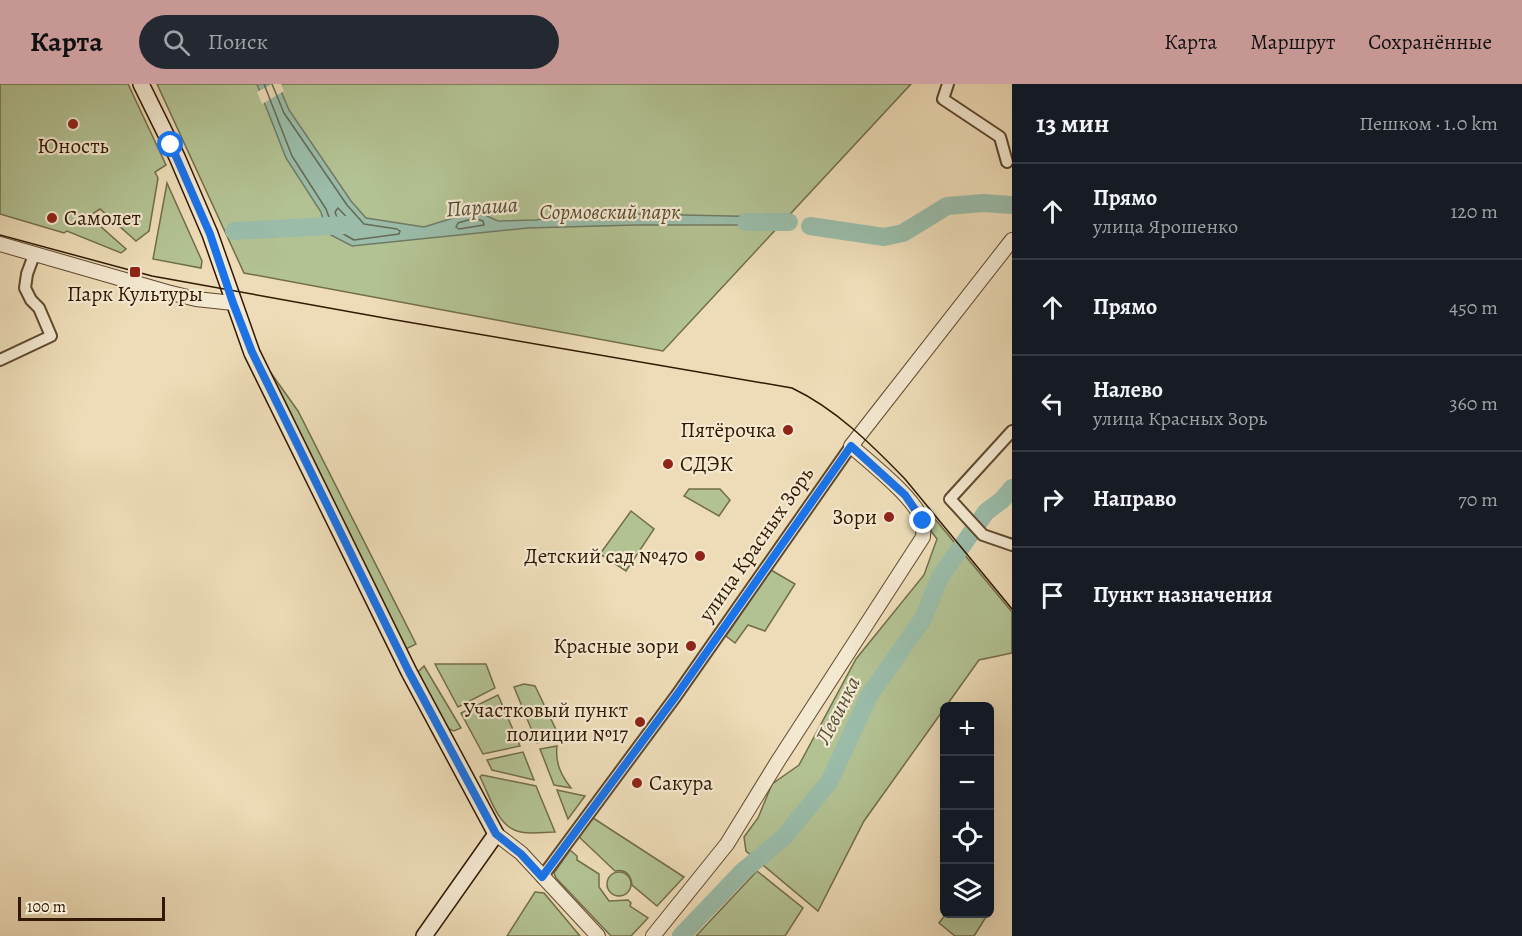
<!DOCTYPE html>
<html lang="ru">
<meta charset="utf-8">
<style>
body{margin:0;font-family:Alegreya,serif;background:#242831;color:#f1f3f6}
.controls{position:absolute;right:18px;bottom:18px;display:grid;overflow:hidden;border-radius:9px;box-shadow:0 6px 24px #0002}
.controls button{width:54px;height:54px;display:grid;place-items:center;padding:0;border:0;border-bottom:2px solid #363941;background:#171b24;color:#f1f3f6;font:30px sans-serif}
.scale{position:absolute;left:18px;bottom:15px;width:147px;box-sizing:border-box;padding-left:6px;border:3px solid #311800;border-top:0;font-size:16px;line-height:21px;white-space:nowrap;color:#311800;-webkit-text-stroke:4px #f3e8d0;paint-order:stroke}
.stop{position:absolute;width:18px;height:18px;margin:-14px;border:4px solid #1a73e8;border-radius:50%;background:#fff}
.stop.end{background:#1a73e8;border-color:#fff;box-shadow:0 2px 6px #0008}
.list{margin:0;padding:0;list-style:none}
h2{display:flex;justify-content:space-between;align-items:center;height:78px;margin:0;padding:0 24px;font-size:26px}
h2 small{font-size:20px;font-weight:400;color:#9ea1a6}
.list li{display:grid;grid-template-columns:39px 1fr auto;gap:18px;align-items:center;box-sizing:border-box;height:96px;padding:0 24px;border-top:2px solid #363941}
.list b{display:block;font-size:22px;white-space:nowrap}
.list p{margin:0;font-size:20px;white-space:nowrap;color:#9ea1a6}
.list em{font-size:20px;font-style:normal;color:#9ea1a6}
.icon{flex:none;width:33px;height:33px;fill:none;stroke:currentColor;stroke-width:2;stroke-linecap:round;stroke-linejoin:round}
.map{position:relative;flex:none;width:1012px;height:852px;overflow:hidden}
header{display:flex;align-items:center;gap:36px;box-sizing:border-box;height:84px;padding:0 30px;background:#c59692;color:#111}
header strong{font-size:28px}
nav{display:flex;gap:33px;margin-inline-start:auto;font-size:21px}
.search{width:420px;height:54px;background:#242831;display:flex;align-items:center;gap:15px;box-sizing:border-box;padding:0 21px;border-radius:33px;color:#9ea1a6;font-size:22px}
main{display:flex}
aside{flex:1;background:#171b24}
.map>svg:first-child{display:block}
.green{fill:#b3c293;stroke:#726d4a;stroke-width:1.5}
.water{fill:#9abca9;stroke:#707a65;stroke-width:1.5}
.pier{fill:#eddcb7}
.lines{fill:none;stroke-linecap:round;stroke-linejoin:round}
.shore{stroke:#666a54;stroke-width:1.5}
.river{stroke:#9abca9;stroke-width:18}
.minor-casing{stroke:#60492e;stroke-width:14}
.tertiary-casing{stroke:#60492e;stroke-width:16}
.secondary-casing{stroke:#311800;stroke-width:18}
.minor{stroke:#f3e8d0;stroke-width:10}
.tertiary{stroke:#f3e8d0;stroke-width:14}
.secondary{stroke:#f3e8d0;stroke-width:15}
.tram{stroke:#311800;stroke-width:1.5}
.route{stroke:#1a73e8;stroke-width:8}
.poi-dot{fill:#8f2418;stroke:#f3e8d0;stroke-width:2}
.labels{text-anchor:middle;stroke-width:4.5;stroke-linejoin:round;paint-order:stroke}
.poi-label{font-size:21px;fill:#311800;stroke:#f3e8d0;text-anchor:end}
.park-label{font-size:21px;font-style:italic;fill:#584b2c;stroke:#f3e8d0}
.street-label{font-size:21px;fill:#311800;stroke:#f3e8d0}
.water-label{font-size:22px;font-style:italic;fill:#56513b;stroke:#f3e8d0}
</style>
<header>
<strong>Карта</strong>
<div class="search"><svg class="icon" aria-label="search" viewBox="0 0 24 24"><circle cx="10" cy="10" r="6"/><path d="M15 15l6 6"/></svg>Поиск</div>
<nav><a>Карта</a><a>Маршрут</a><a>Сохранённые</a></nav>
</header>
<main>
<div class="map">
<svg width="1012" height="852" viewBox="0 0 1012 852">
<rect width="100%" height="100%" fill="#eddcb7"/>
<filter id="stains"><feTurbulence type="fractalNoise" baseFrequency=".00333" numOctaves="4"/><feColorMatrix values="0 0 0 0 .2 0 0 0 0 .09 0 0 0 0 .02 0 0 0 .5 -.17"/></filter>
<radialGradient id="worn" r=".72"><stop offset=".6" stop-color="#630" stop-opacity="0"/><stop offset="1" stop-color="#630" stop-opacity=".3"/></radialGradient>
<!-- green -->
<g class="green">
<polygon points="0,0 128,0 166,81 155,88 158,94 149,147 136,157 100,125 89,132 126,165 121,169 67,147 64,149 0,130"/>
<polygon points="157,0 911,0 663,267 244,189"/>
<polygon points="167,99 202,177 201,184 153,175"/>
<polygon points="271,289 298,327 416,560 404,566 269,290"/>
<polygon points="689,405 720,405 730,416 719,432 684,412"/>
<polygon points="631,427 654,445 626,487 600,470"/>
<polygon points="930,429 1012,528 1012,569 979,576 864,737 818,827 746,767 744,753 758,734 772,700 799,681 856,575 924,491 937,455 928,443"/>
<polygon points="771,486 795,500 765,547 748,541 735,559 726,552"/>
<polygon points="435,580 486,580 495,604 458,623"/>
<polygon points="424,582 461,644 454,647 449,645 418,593 418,588"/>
<polygon points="524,600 535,602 560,654 537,659 514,603"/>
<polygon points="498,611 520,662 483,670 461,629"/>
<path d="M557,662c-2,17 4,29 14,42l-17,-3 -14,-36z"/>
<polygon points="523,668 534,696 492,686 487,676"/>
<path d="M482,691l54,11 19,46c-11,0 -28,3 -38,-1 -20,-6 -28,-37 -37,-54z"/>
<polygon points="557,706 585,712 568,735"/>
<path d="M590,732l94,61 -27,29 -25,-21c-1,-10 -6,-16 -17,-14l-38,-36z"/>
<polygon points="570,766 577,772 577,776 599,790 599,803 609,817 628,816 631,819 630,822 648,834 631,852 611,852 556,794 554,789"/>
<polygon points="757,787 803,824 785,852 696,852"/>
<circle cx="619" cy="800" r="12"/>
<polygon points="535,808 544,809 580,852 507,852"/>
<polygon points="946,830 982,830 986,833 974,852 955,852 939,839"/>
</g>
<!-- water -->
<polygon class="water" points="257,0 278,0 289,26 351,117 366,134 424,143 476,127 498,137 535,136 593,129 773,133 766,141 635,141 528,144 352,162 327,149 321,128 286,74"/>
<!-- pier -->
<polygon class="pier" points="272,0 281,0 284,7 262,20 257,8"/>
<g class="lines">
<!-- shore -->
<g class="shore">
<polyline points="264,0 292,72 326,125 333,144 354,156 399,150 400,147 397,145 364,140 347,121 284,29 272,0"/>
<polygon points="338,124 354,141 354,145 351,146 339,139 335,128"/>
<polygon points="475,134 483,137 484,141 459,145 456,143 458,139"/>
</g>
<!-- river -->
<g class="river">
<polyline points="746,138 789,138"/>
<polyline points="810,142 884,153 903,149 947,122 983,119 1012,121"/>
<polyline points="234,147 347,141"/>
<polyline points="681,852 742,788 784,753 829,698 870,610 923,535 940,493 986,428 1002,416 1012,404"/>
</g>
<!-- minor casing -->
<g class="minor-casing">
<g id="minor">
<polyline points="948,0 943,15 1000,53 1007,78"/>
<polyline points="0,276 51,252 39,224 31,216 25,204 27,190 34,171"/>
<polyline points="1012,347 950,415 983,451 1012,461"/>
<polyline points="542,793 676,612 851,362"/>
</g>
</g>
<!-- tertiary casing -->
<g class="tertiary-casing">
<g id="tertiary">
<polyline points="0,160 167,208 196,215 233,219"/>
<polyline points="496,750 521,769 598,852"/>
<path d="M653,852l74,-92 51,-83 145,-224c0,-5 1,-10 0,-14 -5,-23 -54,-61 -72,-77l161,-206"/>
</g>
</g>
<!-- secondary casing -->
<g class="secondary-casing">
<polyline id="secondary" points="141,0 177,73 210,150 252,269 409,588 496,750 424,852"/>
</g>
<!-- minor -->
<use href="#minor" class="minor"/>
<!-- tertiary -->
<use href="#tertiary" class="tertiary"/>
<!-- secondary -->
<use href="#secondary" class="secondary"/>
<!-- tram -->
<path class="tram" d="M0,151l152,41 238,43 402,69c44,21 79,56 113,91l107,130"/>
</g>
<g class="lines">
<!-- route -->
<polyline class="route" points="171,61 210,150 233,219 252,268 409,588 496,750 521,770 542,793 676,612 851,362 905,411 923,437"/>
</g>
<!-- markers -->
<g class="poi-dot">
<circle cx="73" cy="40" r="6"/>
<circle cx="52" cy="134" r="6"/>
<rect x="129" y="182" width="12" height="12" rx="3"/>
<circle cx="788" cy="346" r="6"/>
<circle cx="668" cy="380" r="6"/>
<circle cx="889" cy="433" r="6"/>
<circle cx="700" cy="472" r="6"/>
<circle cx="691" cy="562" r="6"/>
<circle cx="640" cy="638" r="6"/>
<circle cx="637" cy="699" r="6"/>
</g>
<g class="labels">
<!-- poi labels -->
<g class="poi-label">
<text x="73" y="69" text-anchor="middle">Юность</text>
<text x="64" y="141" text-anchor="start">Самолет</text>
<text x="135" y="217" text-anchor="middle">Парк Культуры</text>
<text x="776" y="353">Пятёрочка</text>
<text x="680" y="387" text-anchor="start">СДЭК</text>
<text x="877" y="440">Зори</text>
<text x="688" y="479">Детский сад №470</text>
<text x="679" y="569">Красные зори</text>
<text x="628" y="633">Участковый пункт<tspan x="628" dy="24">полиции №17</tspan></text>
<text x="649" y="706" text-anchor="start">Сакура</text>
</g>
<!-- park labels -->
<g class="park-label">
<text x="610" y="135">Сормовский парк</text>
</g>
<!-- street labels -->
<g class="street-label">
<text transform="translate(756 460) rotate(-55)" y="7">улица Красных Зорь</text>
</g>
<!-- water labels -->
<g class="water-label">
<text transform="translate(482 122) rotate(-4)" y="8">Параша</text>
<text transform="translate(837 626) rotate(-63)" y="8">Левинка</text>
</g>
</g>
<rect width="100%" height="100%" filter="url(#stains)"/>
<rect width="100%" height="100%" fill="url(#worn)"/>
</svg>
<div class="controls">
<button>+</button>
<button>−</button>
<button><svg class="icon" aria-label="locate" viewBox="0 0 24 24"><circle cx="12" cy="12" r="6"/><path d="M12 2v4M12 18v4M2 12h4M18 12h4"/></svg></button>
<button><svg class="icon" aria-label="layers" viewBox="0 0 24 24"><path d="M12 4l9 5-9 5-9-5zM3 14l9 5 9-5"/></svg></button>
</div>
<div class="scale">100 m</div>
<div class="stop" style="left:171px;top:61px"></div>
<div class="stop end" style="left:923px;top:437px"></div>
</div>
<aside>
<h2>13 мин<small>Пешком · 1.0 km</small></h2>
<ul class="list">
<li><svg class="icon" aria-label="ahead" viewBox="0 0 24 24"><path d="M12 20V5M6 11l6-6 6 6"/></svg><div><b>Прямо</b><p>улица Ярошенко</p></div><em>120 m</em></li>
<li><svg class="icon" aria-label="ahead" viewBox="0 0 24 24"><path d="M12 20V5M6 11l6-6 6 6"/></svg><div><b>Прямо</b></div><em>450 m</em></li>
<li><svg class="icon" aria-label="left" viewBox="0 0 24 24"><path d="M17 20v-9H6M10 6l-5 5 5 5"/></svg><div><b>Налево</b><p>улица Красных Зорь</p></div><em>360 m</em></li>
<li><svg class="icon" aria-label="right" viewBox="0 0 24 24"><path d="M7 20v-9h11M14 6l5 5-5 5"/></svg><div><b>Направо</b></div><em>70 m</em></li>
<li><svg class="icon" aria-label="arrive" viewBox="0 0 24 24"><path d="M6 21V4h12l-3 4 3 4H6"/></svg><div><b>Пункт назначения</b></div></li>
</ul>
</aside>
</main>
